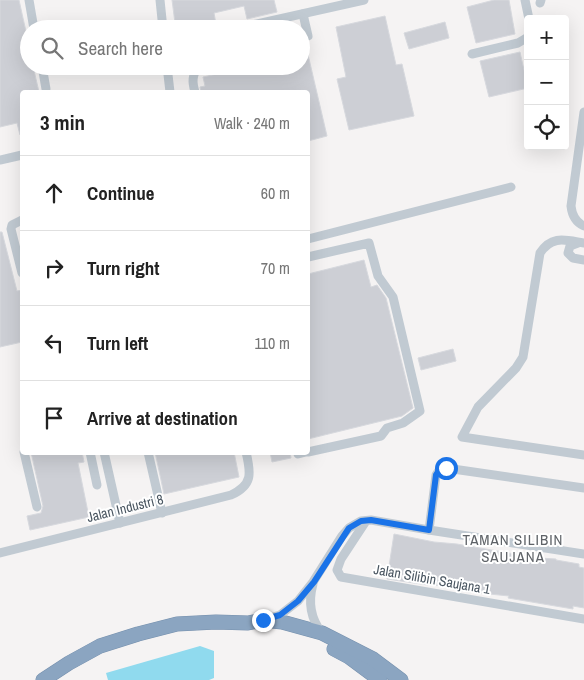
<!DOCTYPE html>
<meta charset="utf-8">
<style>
body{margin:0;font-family:"Archivo Narrow",sans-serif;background:#f6f6f6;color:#222}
.controls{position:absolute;right:15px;top:15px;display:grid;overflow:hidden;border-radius:5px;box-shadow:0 5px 20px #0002}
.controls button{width:45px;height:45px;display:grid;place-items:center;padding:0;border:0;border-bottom:1px solid #e0e0e0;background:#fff;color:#222;font:25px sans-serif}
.stop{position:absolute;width:15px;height:15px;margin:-11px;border:4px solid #1a73e8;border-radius:50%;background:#fff}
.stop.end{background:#1a73e8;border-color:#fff;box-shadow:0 1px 5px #0008}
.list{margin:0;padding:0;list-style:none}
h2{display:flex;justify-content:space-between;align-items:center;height:65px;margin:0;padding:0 20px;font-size:21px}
h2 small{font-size:16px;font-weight:400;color:#767676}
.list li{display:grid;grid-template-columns:32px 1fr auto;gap:15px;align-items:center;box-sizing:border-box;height:75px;padding:0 20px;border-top:1px solid #e0e0e0}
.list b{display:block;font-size:19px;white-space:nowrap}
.list em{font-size:16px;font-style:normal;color:#767676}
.icon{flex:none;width:28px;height:28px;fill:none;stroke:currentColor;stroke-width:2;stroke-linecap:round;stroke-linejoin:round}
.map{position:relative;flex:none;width:584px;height:680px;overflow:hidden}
.search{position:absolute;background:#fff;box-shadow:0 5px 20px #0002;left:20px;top:20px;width:290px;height:55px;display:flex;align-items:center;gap:12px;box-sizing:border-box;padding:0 18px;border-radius:28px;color:#767676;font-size:19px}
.panel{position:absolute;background:#fff;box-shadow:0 5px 20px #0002;left:20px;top:90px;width:290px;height:365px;border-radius:5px}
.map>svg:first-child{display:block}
.water{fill:#90daee}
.building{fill:#cdcfd5;stroke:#d7d9de}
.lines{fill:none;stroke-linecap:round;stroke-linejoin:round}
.highway-casing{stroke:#7690ad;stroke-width:15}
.minor{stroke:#c1cad2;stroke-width:9}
.highway{stroke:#8ba5c1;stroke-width:14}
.route{stroke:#1a73e8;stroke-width:6}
.labels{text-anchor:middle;stroke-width:4;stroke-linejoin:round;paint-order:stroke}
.street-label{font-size:14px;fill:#4a5661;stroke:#fff}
.neighbourhood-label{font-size:15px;letter-spacing:1px;fill:#5f6368;stroke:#fff}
</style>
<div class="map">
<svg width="584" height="680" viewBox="0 0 584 680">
<rect width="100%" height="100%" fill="#f5f3f3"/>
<!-- water -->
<polygon class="water" points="200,646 214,651 214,678 209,680 108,680 106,673"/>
<!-- building -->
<g class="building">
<polygon points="0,0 19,0 29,45 29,66 33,66 39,92 22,92 22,134 20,135 17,123 0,127"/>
<polygon points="172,0 274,0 277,12 247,19 244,6 214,13 216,24 194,29 182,29 175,23"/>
<polygon points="494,0 509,0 515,34 476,43 467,7"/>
<polygon points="385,16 396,65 402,64 414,116 349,130 337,79 346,77 336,27"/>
<polygon points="445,22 449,38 409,49 404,33"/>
<polygon points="306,46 327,136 308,141 308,92 201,92 200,87 205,86 203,77 222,73 220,66 301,66 301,47"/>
<polygon points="520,52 528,88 489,97 480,61"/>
<polygon points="0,232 2,232 17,291 22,290 22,342 0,347"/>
<polygon points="364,260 371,287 377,285 386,298 413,408 402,416 308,439 308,274"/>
<polygon points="453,349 456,361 421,370 418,358"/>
<polygon points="31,452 82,452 84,462 78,463 89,517 30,530 27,516 41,513 43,506"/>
<polygon points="155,452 234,452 239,477 164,494"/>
<polygon points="270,452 290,452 291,458 272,462"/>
<polygon points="394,534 434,542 457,544 538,558 556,559 556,560 579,564 579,567 584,568 584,608 573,606 573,609 508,598 509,596 460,591 460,589 428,584 428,585 387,579"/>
</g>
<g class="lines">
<!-- highway casing -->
<g class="highway-casing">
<g id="highway">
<polyline points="334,649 349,657 380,680"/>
<polyline points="43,680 69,663 100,646 138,634 177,624 216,622 248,623 263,620 282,622 322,633 373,659 401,680"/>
</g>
</g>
<!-- minor -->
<g class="minor">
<polyline points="29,0 34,29"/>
<polyline points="160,0 163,29"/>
<polyline points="525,0 529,19"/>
<polyline points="540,3 541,0"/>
<polyline points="234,29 364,0"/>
<polyline points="301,38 308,36 303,14"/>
<polyline points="472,54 518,43 528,37"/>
<polyline points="42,66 46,89"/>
<polyline points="167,66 170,92"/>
<path d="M195,92c-3,-10 -3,-16 3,-26"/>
<path d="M584,112l-13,94c1,9 4,16 13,20"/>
<polyline points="0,160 22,155"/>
<polyline points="22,220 12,225 11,229 22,273"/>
<polyline points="308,239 511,187"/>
<polyline points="578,243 570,246 568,253 573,258 584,260"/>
<path d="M584,243c-19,-3 -32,-8 -44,10l-17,104 -7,11 -38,39 -16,30 122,18"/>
<polyline points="308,257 369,243 378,276 393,297 420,411 403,423 387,428 381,436 308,452"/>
<polyline points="24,452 37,507"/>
<polyline points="90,452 97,485"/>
<polyline points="104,452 120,523"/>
<polyline points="148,452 162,513"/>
<polyline points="298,452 298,454 306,452"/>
<polyline points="366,521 341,559 337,570 341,577 584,619"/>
<polyline points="429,530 436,475 440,469 446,468 584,488"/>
<path d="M0,553l231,-58c22,-10 20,-22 15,-43"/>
<path d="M313,584c-5,18 -3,34 9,49"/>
<polyline points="270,618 280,615 298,601 313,582 342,536 349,528 361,521 371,520 429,530 584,554"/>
</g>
<!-- highway -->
<use href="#highway" class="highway"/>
</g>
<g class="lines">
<!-- route -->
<polyline class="route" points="263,620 280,615 298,601 314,582 349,528 361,521 371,520 429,530 436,475 440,469 446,468"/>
</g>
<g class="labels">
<!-- street labels -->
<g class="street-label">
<text transform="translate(125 508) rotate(-14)" y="5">Jalan Industri 8</text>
<text transform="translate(432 579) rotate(10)" y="5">Jalan Silibin Saujana 1</text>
</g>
<!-- neighbourhood labels -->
<g class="neighbourhood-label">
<text x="513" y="545">TAMAN SILIBIN<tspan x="513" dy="17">SAUJANA</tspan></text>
</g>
</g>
</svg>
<div class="controls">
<button>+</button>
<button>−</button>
<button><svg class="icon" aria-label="locate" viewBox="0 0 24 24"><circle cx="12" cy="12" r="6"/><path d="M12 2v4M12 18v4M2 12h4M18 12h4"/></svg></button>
</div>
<div class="stop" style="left:446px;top:468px"></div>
<div class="stop end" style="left:263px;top:620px"></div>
<div class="search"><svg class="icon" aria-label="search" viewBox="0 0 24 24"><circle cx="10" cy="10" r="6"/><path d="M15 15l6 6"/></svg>Search here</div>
<section class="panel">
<h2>3 min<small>Walk · 240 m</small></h2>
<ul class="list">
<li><svg class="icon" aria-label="ahead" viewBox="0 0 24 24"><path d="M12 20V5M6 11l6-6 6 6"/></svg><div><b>Continue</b></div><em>60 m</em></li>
<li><svg class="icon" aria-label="right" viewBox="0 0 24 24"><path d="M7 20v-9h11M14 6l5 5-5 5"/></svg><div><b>Turn right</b></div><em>70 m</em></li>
<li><svg class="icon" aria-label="left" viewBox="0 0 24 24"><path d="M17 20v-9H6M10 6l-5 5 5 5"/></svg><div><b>Turn left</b></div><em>110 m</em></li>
<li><svg class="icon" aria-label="arrive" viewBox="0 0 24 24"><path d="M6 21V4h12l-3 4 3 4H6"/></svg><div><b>Arrive at destination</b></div></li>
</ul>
</section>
</div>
